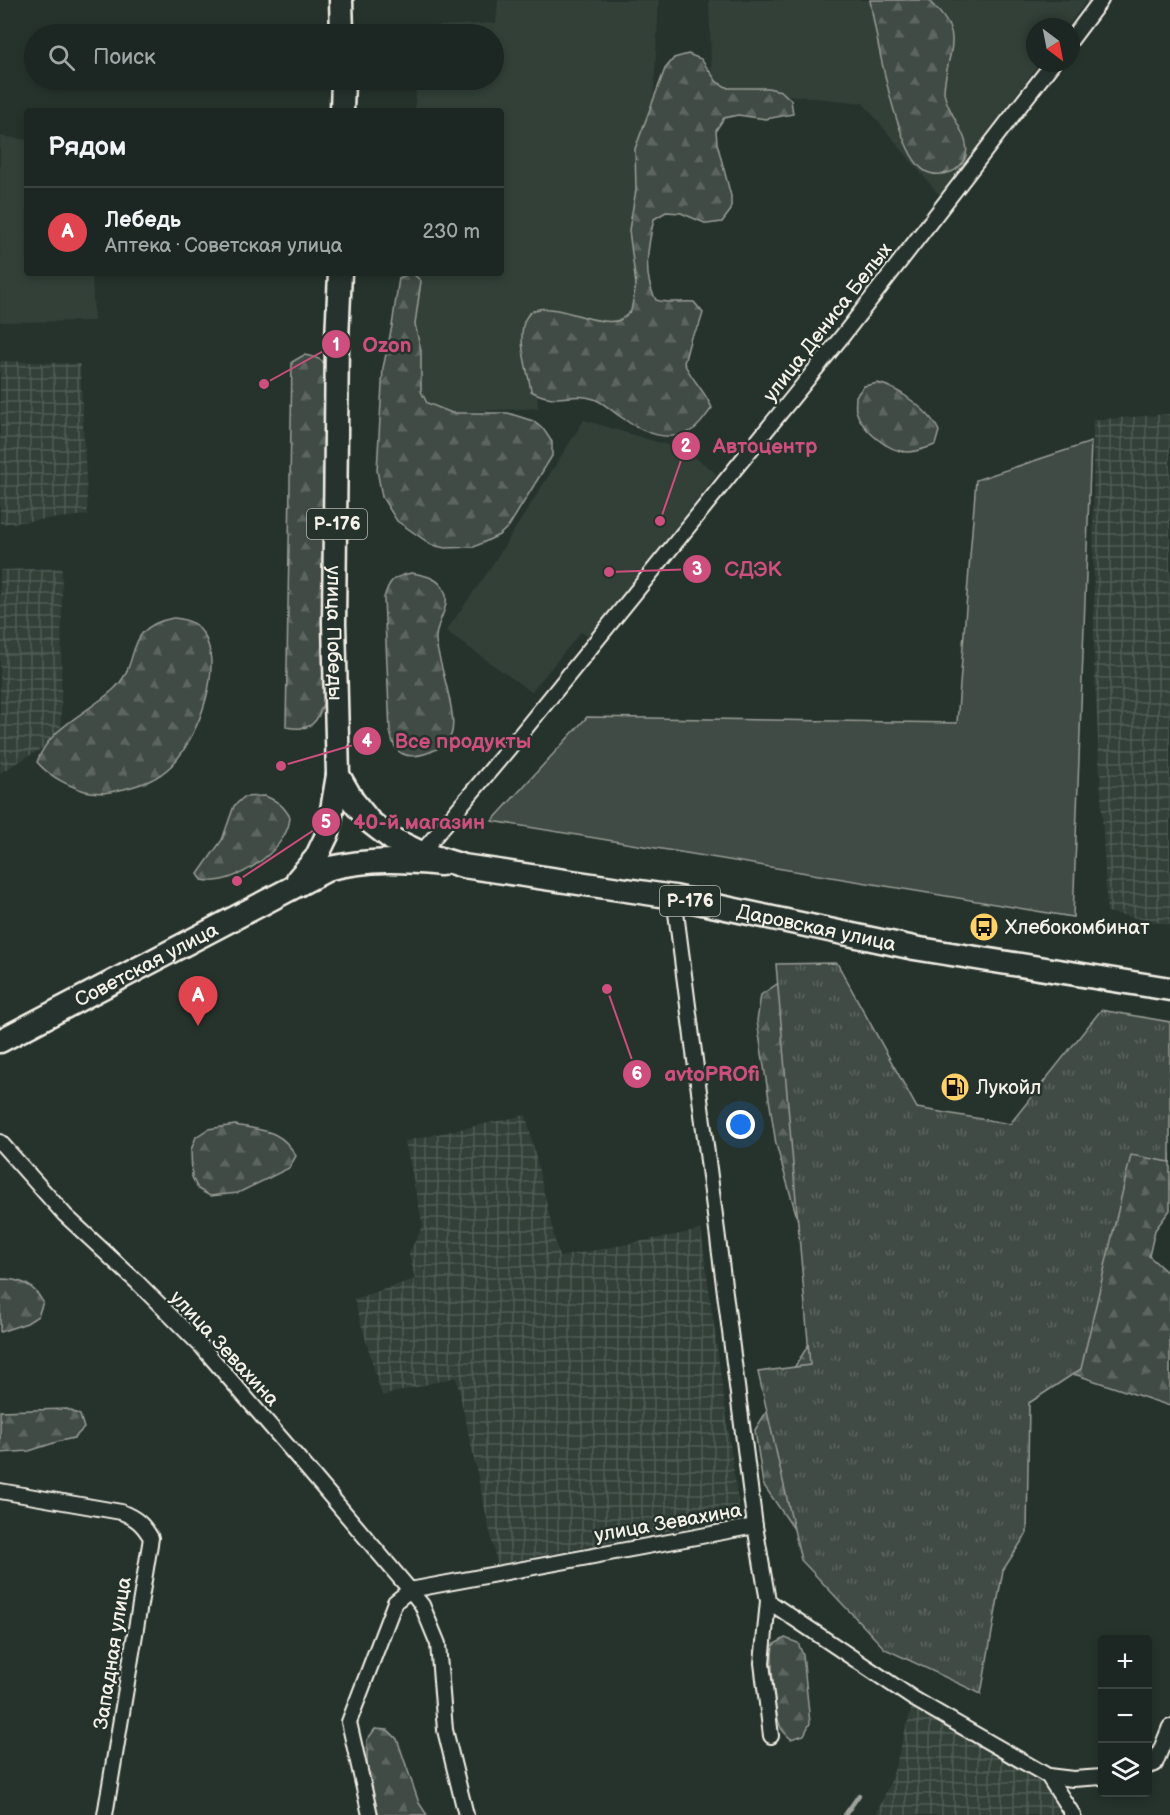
<!DOCTYPE html>
<html lang="ru">
<meta charset="utf-8">
<style>
body{margin:0;font-family:"Balsamiq Sans",sans-serif;background:#252e2a;color:#f1f3f6}
.controls{position:absolute;right:18px;bottom:18px;display:grid;overflow:hidden;border-radius:6px;box-shadow:0 3px 9px #0003}
.controls button{width:54px;height:54px;display:grid;place-items:center;padding:0;border:0;border-bottom:2px solid #3a4340;background:#1c2622;color:#f1f3f6;font:30px sans-serif}
.compass{position:absolute;left:1026px;top:18px;width:54px;height:54px;border-radius:50%;background:#1c2622;box-shadow:0 3px 9px #0003;rotate:148deg}
.you{position:absolute;left:741px;top:1125px;width:21px;height:21px;margin:-15px;border:4px solid #fff;border-radius:50%;background:#1a73e8;box-shadow:0 0 0 9px #1a73e833}
.badge{display:grid;place-items:center;width:39px;height:39px;border-radius:50%;background:#d93025;color:#fff;font-size:20px;font-weight:700}
.pin{position:absolute;translate:-50% -50px;filter:drop-shadow(0 2px 3px #0008)}
.pin::after{content:'';position:absolute;top:32px;width:21px;height:18px;background:inherit;clip-path:polygon(0 0,100% 0,50% 100%)}
.list{margin:0;padding:0;list-style:none}
h2{display:flex;justify-content:space-between;align-items:center;height:78px;margin:0;padding:0 24px;font-size:26px}
h2 small{font-size:20px;font-weight:400;color:#a0a5a5}
.list li{display:grid;grid-template-columns:39px 1fr auto;gap:18px;align-items:center;box-sizing:border-box;height:90px;padding:0 24px;border-top:2px solid #3a4340}
.list b{display:block;font-size:22px;white-space:nowrap}
.list p{margin:0;font-size:20px;white-space:nowrap;color:#a0a5a5}
.list em{font-size:20px;font-style:normal;color:#a0a5a5}
.icon{flex:none;width:33px;height:33px;fill:none;stroke:currentColor;stroke-width:2;stroke-linecap:round;stroke-linejoin:round}
.map{position:relative;flex:none;width:1170px;height:1815px;overflow:hidden}
.search{position:absolute;background:#1c2622;box-shadow:0 3px 9px #0003;left:24px;top:24px;width:480px;height:66px;display:flex;align-items:center;gap:15px;box-sizing:border-box;padding:0 21px;border-radius:33px;color:#a0a5a5;font-size:22px}
.panel{position:absolute;background:#1c2622;box-shadow:0 3px 9px #0003;left:24px;top:108px;width:480px;height:168px;border-radius:6px}
.map>svg:first-child{display:block}
.built{fill:#333f39}
.industrial{fill:url(#industrial-grid)}
.grass{fill:#414b45;stroke:#9a9e96;stroke-width:1.5}
.forest{fill:url(#forest-firs);stroke:#9a9e96;stroke-width:1.5}
.park{fill:url(#park-tufts);stroke:#9a9e96;stroke-width:1.5}
.lines{fill:none;stroke-linecap:round;stroke-linejoin:round}
.stream{stroke:#9fa39b;stroke-width:4.5}
.minor-casing{stroke:#f4f1e8;stroke-width:18}
.primary-casing{stroke:#f4f1e8;stroke-width:27}
.trunk-casing{stroke:#f4f1e8;stroke-width:27}
.minor{stroke:#26332d;stroke-width:14}
.primary{stroke:#26332d;stroke-width:22}
.trunk{stroke:#26332d;stroke-width:22}
.labels{text-anchor:middle;stroke-width:5;stroke-linejoin:round;paint-order:stroke}
.shield{fill:#26332d;stroke:#b6b8b0;stroke-width:1.5}
.shield-label{font-size:18px;font-weight:bold;fill:#f4f1e8}
.street-label{font-size:20px;fill:#f4f1e8;stroke:#26332d}
.poi-label{font-size:20px;fill:#f4f1e8;stroke:#26332d;text-anchor:start}
.leader{fill:none;stroke:#ce4e7e;stroke-width:2}
.callout-dot{fill:#ce4e7e;stroke:#26332d;stroke-width:2}
.mark-label{font-size:18px;text-anchor:middle;font-weight:bold;fill:#fff}
.callout-label{font-size:21px;text-anchor:middle;font-weight:bold;fill:#ce4e7e;stroke:#26332d;stroke-width:5;stroke-linejoin:round;paint-order:stroke}
</style>
<div class="map">
<svg width="1170" height="1815" viewBox="0 0 1170 1815">
<defs>
<pattern id="industrial-grid" width="8" height="8" patternUnits="userSpaceOnUse" patternTransform="scale(1.5)"><rect width="8" height="8" fill="#333f39"/><path d="M0 4h8M4 0v8" fill="none" stroke="#515b56"/></pattern>
<pattern id="forest-firs" width="22" height="20" patternUnits="userSpaceOnUse" patternTransform="scale(1.5)"><rect width="22" height="20" fill="#414b45"/><path d="M5 1l3.5 6h-7zM16 11l3.5 6h-7z" fill="#5d6560"/></pattern>
<pattern id="park-tufts" width="24" height="20" patternUnits="userSpaceOnUse" patternTransform="scale(1.5)"><rect width="24" height="20" fill="#414b45"/><path d="M3 7l-1-3M5 7V3M7 7l1-3M15 17l-1-3M17 17v-4M19 17l1-3" fill="none" stroke="#5d6560"/></pattern>
</defs>
<rect width="100%" height="100%" fill="#26332d"/>
<filter id="ink" filterUnits="userSpaceOnUse"><feTurbulence type="fractalNoise" baseFrequency=".0167" numOctaves="2"/><feDisplacementMap in="SourceGraphic" scale="12" xChannelSelector="R" yChannelSelector="G"/><feConvolveMatrix kernelMatrix="1 2 1 2 8 2 1 2 1" color-interpolation-filters="sRGB"/></filter>
<g filter="url(#ink)">
<!-- built -->
<g class="built">
<polygon points="498,0 659,0 641,323 534,323 538,408 404,415 409,273 501,273 501,111 415,111 416,80 494,80 494,34 418,34 418,27 496,23"/>
<polygon points="709,0 1087,0 1067,27 1035,27 1035,63 1040,63 940,196 863,103 712,87"/>
<polygon points="0,136 27,140 27,273 92,273 94,321 0,322"/>
<polygon points="584,420 687,451 717,474 590,638 581,632 531,692 446,631 487,573"/>
</g>
<!-- industrial -->
<g class="industrial">
<polygon points="0,361 80,364 88,515 0,524"/>
<polygon points="1170,414 1170,925 1107,912 1094,660 1093,420"/>
<polygon points="62,568 61,737 0,773 0,570"/>
<polygon points="526,1115 559,1257 701,1230 740,1517 497,1564 456,1377 382,1396 354,1299 415,1279 409,1253 423,1226 405,1141"/>
<polygon points="914,1699 1048,1776 1073,1815 876,1815 892,1778"/>
</g>
<!-- grass -->
<polygon class="grass" points="1091,442 1073,917 492,821 587,717 957,723 976,480"/>
<!-- forest -->
<g class="forest">
<path d="M870,0h58c9,9 24,24 24,38 1,10 -3,21 -5,31 -1,7 -3,16 -3,23 2,20 27,44 22,63 -2,9 -11,17 -19,18 -7,2 -15,2 -22,-2 -29,-17 -49,-136 -55,-171z"/>
<path d="M688,54l13,5 16,23 11,6h40l13,3 10,9 2,14 -27,5 -28,-4 -14,3 -8,12 1,13 14,53v14l-9,12 -15,2 -26,-11 -15,-1 -12,7c-6,26 -12,56 2,81 13,4 24,1 38,2l9,11 -4,13 -8,11 -7,26c8,17 21,28 28,45 -5,6 -11,16 -18,21 -24,16 -53,3 -73,-12 -9,-6 -18,-15 -27,-18 -24,-8 -36,7 -63,-8 -3,-20 -12,-45 -8,-65 8,-41 69,4 97,-6 3,-2 8,-6 11,-9l5,-26 -7,-55 7,-40 -1,-41 30,-80 9,-11z"/>
<polygon points="409,273 412,273 421,281 415,324 421,351 421,391 427,403 452,413 508,413 533,421 544,430 552,442 552,456 509,526 499,535 474,547 445,548 432,545 397,521 382,497 377,470 383,368 392,326 399,278"/>
<path d="M304,355c19,3 23,7 25,25l-5,320c-6,24 -14,32 -38,27l6,-365z"/>
<path d="M878,383c21,5 53,29 61,48l-4,14c-9,3 -19,7 -28,7 -20,-1 -45,-22 -51,-41 -1,-4 0,-10 0,-15l8,-10z"/>
<path d="M411,573c14,2 29,5 34,19 6,15 -11,33 -9,49 2,21 23,76 15,94 -5,14 -35,25 -48,19 -9,-4 -11,-14 -13,-23l-6,-133c5,-18 9,-21 27,-25z"/>
<path d="M173,618c8,1 18,2 25,9 31,31 0,111 -26,138 -15,15 -29,19 -48,24 -16,4 -29,6 -45,0 -16,-6 -31,-14 -42,-27 13,-36 51,-49 77,-73 29,-27 7,-61 59,-71z"/>
<path d="M265,796c12,5 18,9 25,21 -1,33 -58,71 -88,63l-4,-6 24,-34 12,-34 10,-9z"/>
<polygon points="783,980 896,1121 1170,1154 1170,1210 1155,1230 1149,1256 1170,1275 1170,1406 1077,1375 1049,1371 794,1529 763,1484 755,1430 811,1341 817,1287 776,1144 757,1021 761,995"/>
<path d="M235,1125c28,6 46,4 61,31l-7,12 -51,25 -28,3 -12,-7 -6,-12 -1,-27 5,-13 12,-8z"/>
<path d="M0,1279c21,0 33,5 43,23l-5,14 -11,7 -27,9z"/>
<polygon points="67,1409 80,1415 84,1428 74,1438 60,1441 29,1451 0,1453 0,1411"/>
<path d="M785,1638l13,5 5,12 7,68 -6,12 -13,4c-3,-3 -8,-7 -10,-11 -7,-16 -11,-66 -8,-83z"/>
<polygon points="375,1729 388,1730 397,1739 419,1803 427,1815 374,1815 367,1767 367,1740"/>
</g>
<!-- park -->
<polygon class="park" points="837,963 917,1108 1010,1124 1101,1010 1170,1022 1170,1162 1131,1155 1081,1369 1029,1403 1027,1533 1003,1570 981,1694 885,1649 801,1560 758,1372 810,1365 776,964"/>
<g class="lines">
<!-- stream -->
<polyline class="stream" points="845,1815 859,1795"/>
<!-- minor casing -->
<g class="minor-casing">
<g id="minor">
<polyline points="1071,40 1101,0"/>
<polyline points="421,853 521,734 844,334 1053,63"/>
<polyline points="674,897 755,1526 768,1601 762,1663 771,1736"/>
<polyline points="0,1142 65,1215 137,1282 203,1348 305,1466 410,1590 755,1526"/>
<path d="M0,1491l121,21c15,6 22,12 30,26l-46,277"/>
<polyline points="768,1601 914,1699 1048,1776 1073,1815"/>
<polyline points="1148,1766 1155,1764 1170,1727"/>
<polyline points="1048,1776 1073,1779 1102,1777"/>
<polyline points="370,1815 349,1722 395,1602 410,1590 422,1605 438,1644 445,1730 466,1815"/>
</g>
</g>
<!-- primary casing -->
<g class="primary-casing">
<g id="primary">
<polyline points="298,879 316,858 328,833 338,775"/>
<path id="s1" d="M0,1041l330,-173c41,-9 70,-8 111,-4"/>
</g>
</g>
<!-- trunk casing -->
<g class="trunk-casing">
<g id="trunk">
<polyline points="341,0 342,34"/>
<polyline points="342,111 343,80"/>
<path id="s2" d="M340,273l-3,66 -3,284 4,152 15,26 17,21 22,17 29,14 42,13 211,31 240,51 256,41"/>
</g>
</g>
<!-- minor -->
<use href="#minor" class="minor"/>
<!-- primary -->
<use href="#primary" class="primary"/>
<!-- trunk -->
<use href="#trunk" class="trunk"/>
</g>
</g>
<!-- icons -->
<defs>
<g id="bus-disc" transform="scale(1.5)"><circle r="9.5" fill="#ffd166" stroke="#26332d"/><path d="M-5-6H5V4H4V6H2V4H-2V6H-4V4H-5ZM-3.5-4V0h7V-4ZM-3.5 1.2v1.5H-2V1.2ZM2 1.2v1.5H3.5V1.2Z" fill="#111"/></g>
<g id="fuel-disc" transform="scale(1.5)"><circle r="9.5" fill="#ffd166" stroke="#26332d"/><path d="M-5.5-6h7V0h2V4h1.3V-2.5L3-4.5l.8-.8L6-3V5H2.5V1h-1V6h-7ZM-4.2-4.7v3.2H.2V-4.7Z" fill="#111"/></g>
</defs>
<g fill-rule="evenodd">
<use href="#bus-disc" x="984" y="927"/>
<use href="#fuel-disc" x="955" y="1087"/>
</g>
<g class="labels">
<!-- shield labels -->
<g class="shield">
<rect x="307" y="509" width="60" height="30" rx="4.5"/>
<rect x="660" y="886" width="60" height="30" rx="4.5"/>
</g>
<g class="shield-label">
<text x="337" y="530">Р-176</text>
<text x="690" y="907">Р-176</text>
</g>
<!-- street labels -->
<g class="street-label">
<text transform="translate(827 322) rotate(-52)" y="7">улица Дениса Белых</text>
<text dy="7" stroke="none"><textPath href="#s2" startOffset="360">улица Победы</textPath></text>
<text dy="7" stroke="none"><textPath href="#s2" startOffset="1022">Даровская улица</textPath></text>
<text dy="7" stroke="none"><textPath href="#s1" startOffset="165">Советская улица</textPath></text>
<text transform="translate(225 1348) rotate(47)" y="7">улица Зевахина</text>
<text transform="translate(668 1522) rotate(-10)" y="7">улица Зевахина</text>
<text transform="translate(112 1653) rotate(-81)" y="7">Западная улица</text>
</g>
<!-- poi labels -->
<g class="poi-label">
<text x="1005" y="934">Хлебокомбинат</text>
<text x="976" y="1094">Лукойл</text>
</g>
</g>
<!-- callouts -->
<path class="leader" d="M264 384L336 344M660 521L686 446M609 572L697 569M281 766L367 741M237 881L326 822M607 989L637 1074"/>
<g class="callout-dot">
<circle cx="264" cy="384" r="6"/>
<circle cx="660" cy="521" r="6"/>
<circle cx="609" cy="572" r="6"/>
<circle cx="281" cy="766" r="6"/>
<circle cx="237" cy="881" r="6"/>
<circle cx="607" cy="989" r="6"/>
<circle cx="336" cy="344" r="15"/>
<circle cx="686" cy="446" r="15"/>
<circle cx="697" cy="569" r="15"/>
<circle cx="367" cy="741" r="15"/>
<circle cx="326" cy="822" r="15"/>
<circle cx="637" cy="1074" r="15"/>
</g>
<g class="mark-label">
<text x="336" y="351">1</text>
<text x="686" y="452">2</text>
<text x="697" y="575">3</text>
<text x="367" y="747">4</text>
<text x="326" y="828">5</text>
<text x="637" y="1080">6</text>
</g>
<g class="callout-label">
<text x="387" y="352">Ozon</text>
<text x="765" y="453">Автоцентр</text>
<text x="753" y="576">СДЭК</text>
<text x="463" y="748">Все продукты</text>
<text x="419" y="829">40-й магазин</text>
<text x="712" y="1081">avtoPROfi</text>
</g>
</svg>
<div class="controls">
<button>+</button>
<button>−</button>
<button><svg class="icon" aria-label="layers" viewBox="0 0 24 24"><path d="M12 4l9 5-9 5-9-5zM3 14l9 5 9-5"/></svg></button>
</div>
<svg class="compass" viewBox="-18 -18 36 36"><path d="M0-13l5 13h-10z" fill="#e53935"/><path d="M0 13l5-13h-10z" fill="#a0a5a5"/></svg>
<div class="you"></div>
<div class="pin badge" style="left:198px;top:1026px;background:#e0444e">A</div>
<div class="search"><svg class="icon" aria-label="search" viewBox="0 0 24 24"><circle cx="10" cy="10" r="6"/><path d="M15 15l6 6"/></svg>Поиск</div>
<section class="panel">
<h2>Рядом<small></small></h2>
<ul class="list">
<li><span class="badge" style="background:#e0444e">A</span><div><b>Лебедь</b><p>Аптека · Советская улица</p></div><em>230 m</em></li>
</ul>
</section>
</div>
